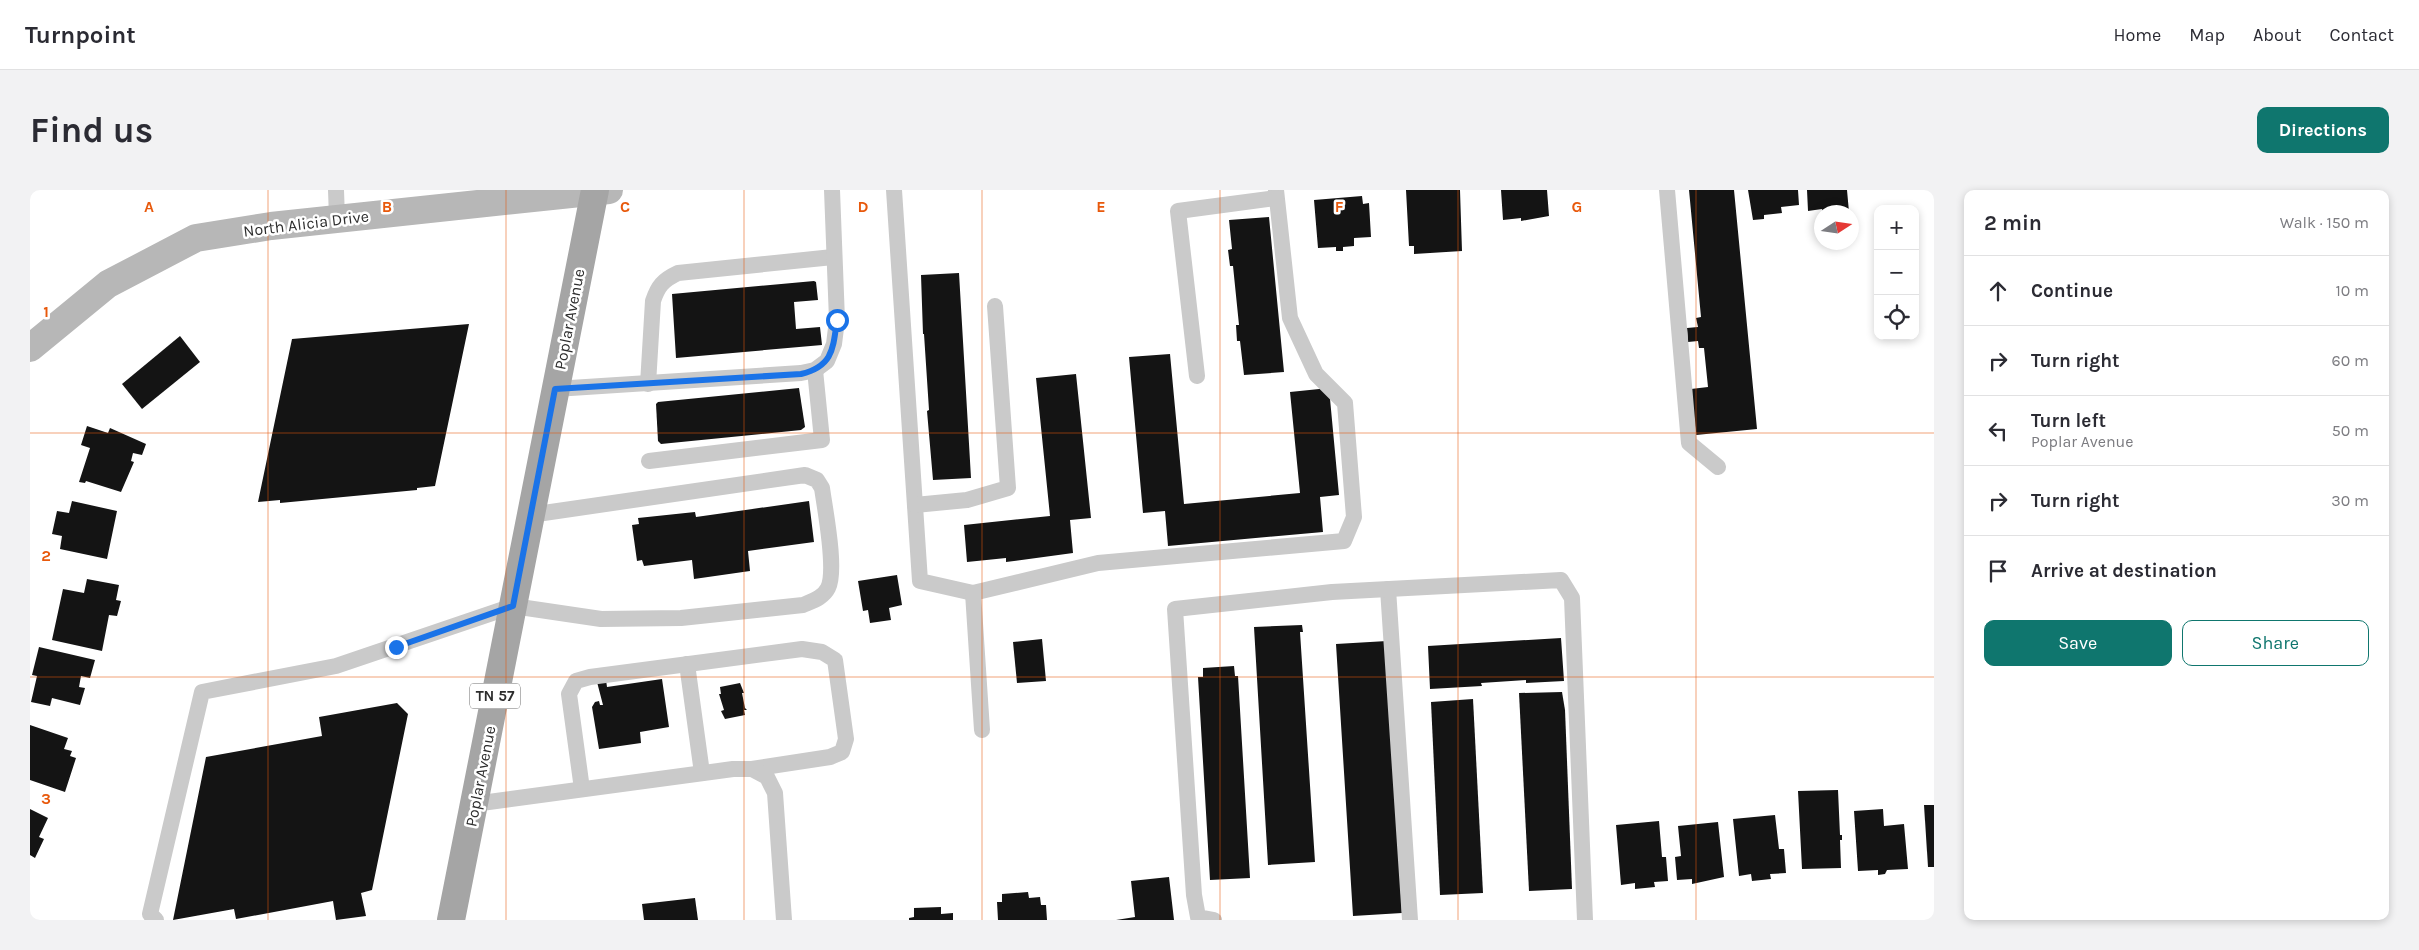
<!DOCTYPE html>
<meta charset="utf-8">
<style>
body{margin:0;font-family:Karla,sans-serif;background:#f2f2f3;color:#2b2b33}
.controls{position:absolute;right:15px;top:15px;display:grid;overflow:hidden;border-radius:10px;box-shadow:0 2px 8px #0003}
.controls button{width:45px;height:45px;display:grid;place-items:center;padding:0;border:0;border-bottom:1px solid #e1e1e2;background:#fff;color:#2b2b33;font:25px sans-serif}
.compass{position:absolute;left:1784px;top:15px;width:45px;height:45px;border-radius:50%;background:#fff;box-shadow:0 2px 8px #0003;rotate:78deg}
.stop{position:absolute;width:15px;height:15px;margin:-11px;border:4px solid #1a73e8;border-radius:50%;background:#fff}
.stop.end{background:#1a73e8;border-color:#fff;box-shadow:0 1px 5px #0008}
.list{margin:0;padding:0;list-style:none}
h2{display:flex;justify-content:space-between;align-items:center;height:65px;margin:0;padding:0 20px;font-size:21px}
h2 small{font-size:16px;font-weight:400;color:#7c7c81}
.list li{display:grid;grid-template-columns:32px 1fr auto;gap:15px;align-items:center;box-sizing:border-box;height:70px;padding:0 20px;border-top:1px solid #e1e1e2}
.list b{display:block;font-size:19px;white-space:nowrap}
.list p{margin:0;font-size:16px;white-space:nowrap;color:#7c7c81}
.list em{font-size:16px;font-style:normal;color:#7c7c81}
.actions{display:flex;gap:10px;padding:15px 20px}
.actions a{flex:1;padding:11px 0;border:1px solid #0f766e;border-radius:10px;text-align:center;font-size:18px;color:#0f766e}
.actions .main{background:#0f766e;color:#fff}
.icon{flex:none;width:28px;height:28px;fill:none;stroke:currentColor;stroke-width:2;stroke-linecap:round;stroke-linejoin:round}
.map{position:relative;flex:none;width:1904px;height:730px;overflow:hidden;border-radius:10px}
header{display:flex;align-items:center;gap:30px;box-sizing:border-box;height:70px;padding:0 25px;background:#fff;border-bottom:1px solid #e1e1e2}
header strong{font-size:24px}
nav{display:flex;gap:28px;margin-inline-start:auto;font-size:18px}
.intro{display:flex;align-items:center;justify-content:space-between;box-sizing:border-box;height:120px;padding:0 30px}
h1{margin:0;font-size:35px}
.button{padding:12px 22px;border-radius:10px;background:#0f766e;color:#fff;font-size:18px;font-weight:700}
main{display:flex;gap:30px;padding:0 30px}
aside{flex:1;background:#fff;border-radius:10px;box-shadow:0 2px 8px #0003}
.map>svg:first-child{display:block}
.building{fill:#141414}
.lines{fill:none;stroke-linecap:round;stroke-linejoin:round}
.lane{stroke:#cacaca;stroke-width:16}
.secondary{stroke:#b7b7b7;stroke-width:28}
.primary{stroke:#a5a5a5;stroke-width:28}
.route{stroke:#1a73e8;stroke-width:6}
.grid{fill:none;stroke:#e8590c;stroke-width:1;stroke-opacity:0.55}
.labels{text-anchor:middle;stroke-width:5;stroke-linejoin:round;paint-order:stroke}
.shield{fill:#fff;stroke:#6c6c6c;stroke-width:1}
.shield-label{font-size:15px;font-weight:bold;fill:#2d2d2d}
.street-label{font-size:16px;fill:#2d2d2d;stroke:#fff}
.grid-label{font-size:16px;text-anchor:middle;font-weight:bold;fill:#e8590c;stroke:#fff;stroke-width:5;stroke-linejoin:round;paint-order:stroke}
</style>
<header>
<strong>Turnpoint</strong>
<nav><a>Home</a><a>Map</a><a>About</a><a>Contact</a></nav>
</header>
<div class="intro"><h1>Find us</h1><a class="button">Directions</a></div>
<main>
<div class="map">
<svg width="1904" height="730" viewBox="0 0 1904 730">
<rect width="100%" height="100%" fill="#fff"/>
<!-- building -->
<g class="building">
<polygon points="1376,0 1430,0 1432,61 1384,64 1384,56 1379,56"/>
<polygon points="1471,0 1517,0 1519,26 1491,31 1491,28 1473,30"/>
<polygon points="1659,0 1704,0 1727,239 1666,245 1661,199 1678,197 1674,158 1669,158 1668,151 1658,152 1657,138 1668,137 1666,128 1671,127"/>
<polygon points="1718,0 1768,0 1769,15 1751,17 1752,23 1734,25 1734,29 1723,30"/>
<polygon points="1777,0 1817,0 1819,22 1793,22 1792,19 1778,21"/>
<polygon points="1332,6 1333,14 1339,13 1341,47 1324,48 1324,56 1313,57 1313,61 1306,61 1306,57 1288,58 1284,10"/>
<polygon points="1239,27 1254,182 1214,185 1210,151 1207,151 1206,135 1209,135 1203,76 1200,76 1198,60 1202,59 1199,30"/>
<polygon points="929,83 941,288 903,290 897,221 899,220 894,144 893,144 891,85"/>
<polygon points="784,91 786,92 788,110 764,112 766,139 790,137 792,155 646,168 642,104"/>
<polygon points="439,134 405,296 387,298 387,300 250,313 250,310 228,312 262,149"/>
<polygon points="150,146 170,172 112,219 92,194"/>
<polygon points="1140,164 1154,314 1270,303 1260,202 1299,198 1309,305 1290,307 1293,342 1138,356 1135,321 1113,323 1099,167"/>
<polygon points="1046,184 1061,328 1040,330 1043,363 976,372 976,368 937,372 934,335 1020,326 1006,188"/>
<polygon points="769,198 775,237 771,240 631,254 628,251 626,214 628,212"/>
<polygon points="57,236 78,243 80,238 116,254 112,265 103,263 101,271 104,272 91,302 56,291 55,293 49,292 60,258 51,255"/>
<polygon points="42,311 87,321 77,369 30,359 32,346 22,344 27,321 39,323"/>
<polygon points="779,311 784,352 718,361 720,381 664,389 662,370 614,376 612,370 607,371 602,335 609,334 608,328 665,322 666,327"/>
<polygon points="867,385 872,415 859,418 861,430 840,433 838,420 833,421 828,391"/>
<polygon points="57,389 89,395 86,410 91,411 87,426 79,425 72,461 22,450 33,399 54,403"/>
<polygon points="1272,435 1273,442 1270,442 1285,672 1238,675 1224,437"/>
<polygon points="1531,448 1534,491 1496,493 1496,490 1451,493 1452,496 1400,499 1398,456"/>
<polygon points="1012,449 1016,491 987,493 983,452"/>
<polygon points="1357,451 1372,723 1323,726 1306,454"/>
<polygon points="9,457 65,470 60,488 51,486 49,497 55,498 50,515 22,508 20,516 1,512 7,486 2,485"/>
<polygon points="1204,476 1205,486 1208,486 1220,688 1180,690 1168,487 1173,487 1173,478"/>
<polygon points="632,489 639,537 610,542 611,553 569,559 562,517 565,512 569,511 570,515 573,515 567,492 576,490 577,497"/>
<polygon points="710,493 714,503 712,503 715,518 717,520 714,520 715,525 695,529 691,521 694,520 689,504 691,504 690,497"/>
<polygon points="1532,502 1535,520 1542,699 1499,701 1489,503"/>
<polygon points="1443,509 1453,703 1410,705 1401,512"/>
<polygon points="367,513 378,524 342,700 331,703 336,726 306,730 303,711 206,729 204,719 143,730 176,567 292,546 289,527"/>
<polygon points="0,535 38,548 34,559 42,561 40,566 46,568 35,602 0,590"/>
<polygon points="1808,600 1810,645 1812,645 1812,650 1810,650 1811,678 1772,679 1768,601"/>
<polygon points="1894,615 1904,615 1904,677 1898,677"/>
<polygon points="0,619 18,628 9,647 14,649 5,668 0,665"/>
<polygon points="1853,619 1854,636 1874,634 1878,679 1857,680 1855,684 1848,685 1848,680 1828,681 1824,621"/>
<polygon points="1745,625 1749,659 1754,659 1756,683 1740,684 1741,689 1722,691 1721,684 1709,686 1703,629"/>
<polygon points="1629,631 1632,667 1636,667 1638,691 1624,692 1625,697 1605,699 1605,693 1591,695 1586,635"/>
<polygon points="1688,632 1694,687 1662,694 1662,689 1647,690 1645,667 1651,666 1648,636"/>
<polygon points="1139,687 1144,730 1086,730 1105,727 1101,691"/>
<polygon points="998,702 999,708 1010,707 1011,715 1016,715 1017,730 968,730 967,712 972,712 972,704"/>
<polygon points="665,708 668,730 614,730 612,714"/>
<polygon points="911,717 911,724 923,723 923,730 879,730 879,728 884,727 884,718"/>
</g>
<g class="lines">
<!-- lane -->
<g class="lane">
<polyline points="306,0 307,28"/>
<polyline points="864,0 890,391 943,403 1068,373 1314,351 1324,327 1315,213 1286,184 1260,128 1246,0"/>
<polyline points="1637,0 1659,253 1688,277"/>
<polyline points="1167,186 1148,21 1246,8"/>
<path d="M618,194l5,-83c5,-15 10,-21 25,-28l155,-16"/>
<polyline points="525,199 771,183 785,180 797,171 804,154 807,130 802,0"/>
<polyline points="619,271 792,250 785,180"/>
<polyline points="885,315 937,310 978,298 965,116"/>
<polyline points="1358,399 1380,730"/>
<polyline points="943,403 952,540"/>
<polyline points="657,474 672,583"/>
<polyline points="552,599 539,504 546,491 560,487 772,459 792,462 805,470 816,549 812,562 800,567 722,579"/>
<polyline points="444,614 703,579 722,579 737,587 745,603 754,730"/>
<path d="M126,730l-6,-6 52,-222 134,-26 177,-60 88,13 80,-1 122,-13c9,-4 20,-7 25,-17 9,-18 -3,-78 -6,-100l-5,-8 -12,-5 -275,40"/>
<polyline points="1184,730 1168,727 1164,705 1145,419 1302,402 1531,390 1542,408 1555,730"/>
</g>
<!-- secondary -->
<polyline class="secondary" points="0,158 78,94 166,48 241,36 579,0"/>
<!-- primary -->
<polyline class="primary" points="421,730 565,0"/>
</g>
<g class="lines">
<!-- route -->
<path class="route" d="M366,457l117,-41 42,-217 246,-15c32,-8 32,-25 36,-54"/>
</g>
<!-- grid -->
<path class="grid" d="M238,0v730M476,0v730M714,0v730M952,0v730M1190,0v730M1428,0v730M1666,0v730M0,243h1904M0,487h1904"/>
<g class="labels">
<!-- shield labels -->
<rect class="shield" x="440" y="493.5" width="50" height="25" rx="4"/>
<g class="shield-label">
<text x="465" y="511">TN 57</text>
</g>
<!-- street labels -->
<g class="street-label">
<text transform="translate(276 33) rotate(-7)" y="6">North Alicia Drive</text>
<text transform="translate(539 129) rotate(-79)" y="6">Poplar Avenue</text>
<text transform="translate(450 586) rotate(-79)" y="6">Poplar Avenue</text>
</g>
</g>
<g class="grid-label">
<text x="119" y="22">A</text>
<text x="357" y="22">B</text>
<text x="595" y="22">C</text>
<text x="833" y="22">D</text>
<text x="1071" y="22">E</text>
<text x="1309" y="22">F</text>
<text x="1547" y="22">G</text>
<text x="16" y="127">1</text>
<text x="16" y="371">2</text>
<text x="16" y="614">3</text>
</g>
</svg>
<div class="controls">
<button>+</button>
<button>−</button>
<button><svg class="icon" aria-label="locate" viewBox="0 0 24 24"><circle cx="12" cy="12" r="6"/><path d="M12 2v4M12 18v4M2 12h4M18 12h4"/></svg></button>
</div>
<svg class="compass" viewBox="-18 -18 36 36"><path d="M0-13l5 13h-10z" fill="#e53935"/><path d="M0 13l5-13h-10z" fill="#7c7c81"/></svg>
<div class="stop" style="left:807px;top:130px"></div>
<div class="stop end" style="left:366px;top:457px"></div>
</div>
<aside>
<h2>2 min<small>Walk · 150 m</small></h2>
<ul class="list">
<li><svg class="icon" aria-label="ahead" viewBox="0 0 24 24"><path d="M12 20V5M6 11l6-6 6 6"/></svg><div><b>Continue</b></div><em>10 m</em></li>
<li><svg class="icon" aria-label="right" viewBox="0 0 24 24"><path d="M7 20v-9h11M14 6l5 5-5 5"/></svg><div><b>Turn right</b></div><em>60 m</em></li>
<li><svg class="icon" aria-label="left" viewBox="0 0 24 24"><path d="M17 20v-9H6M10 6l-5 5 5 5"/></svg><div><b>Turn left</b><p>Poplar Avenue</p></div><em>50 m</em></li>
<li><svg class="icon" aria-label="right" viewBox="0 0 24 24"><path d="M7 20v-9h11M14 6l5 5-5 5"/></svg><div><b>Turn right</b></div><em>30 m</em></li>
<li><svg class="icon" aria-label="arrive" viewBox="0 0 24 24"><path d="M6 21V4h12l-3 4 3 4H6"/></svg><div><b>Arrive at destination</b></div></li>
</ul>
<div class="actions"><a class="main">Save</a><a>Share</a></div>
</aside>
</main>
